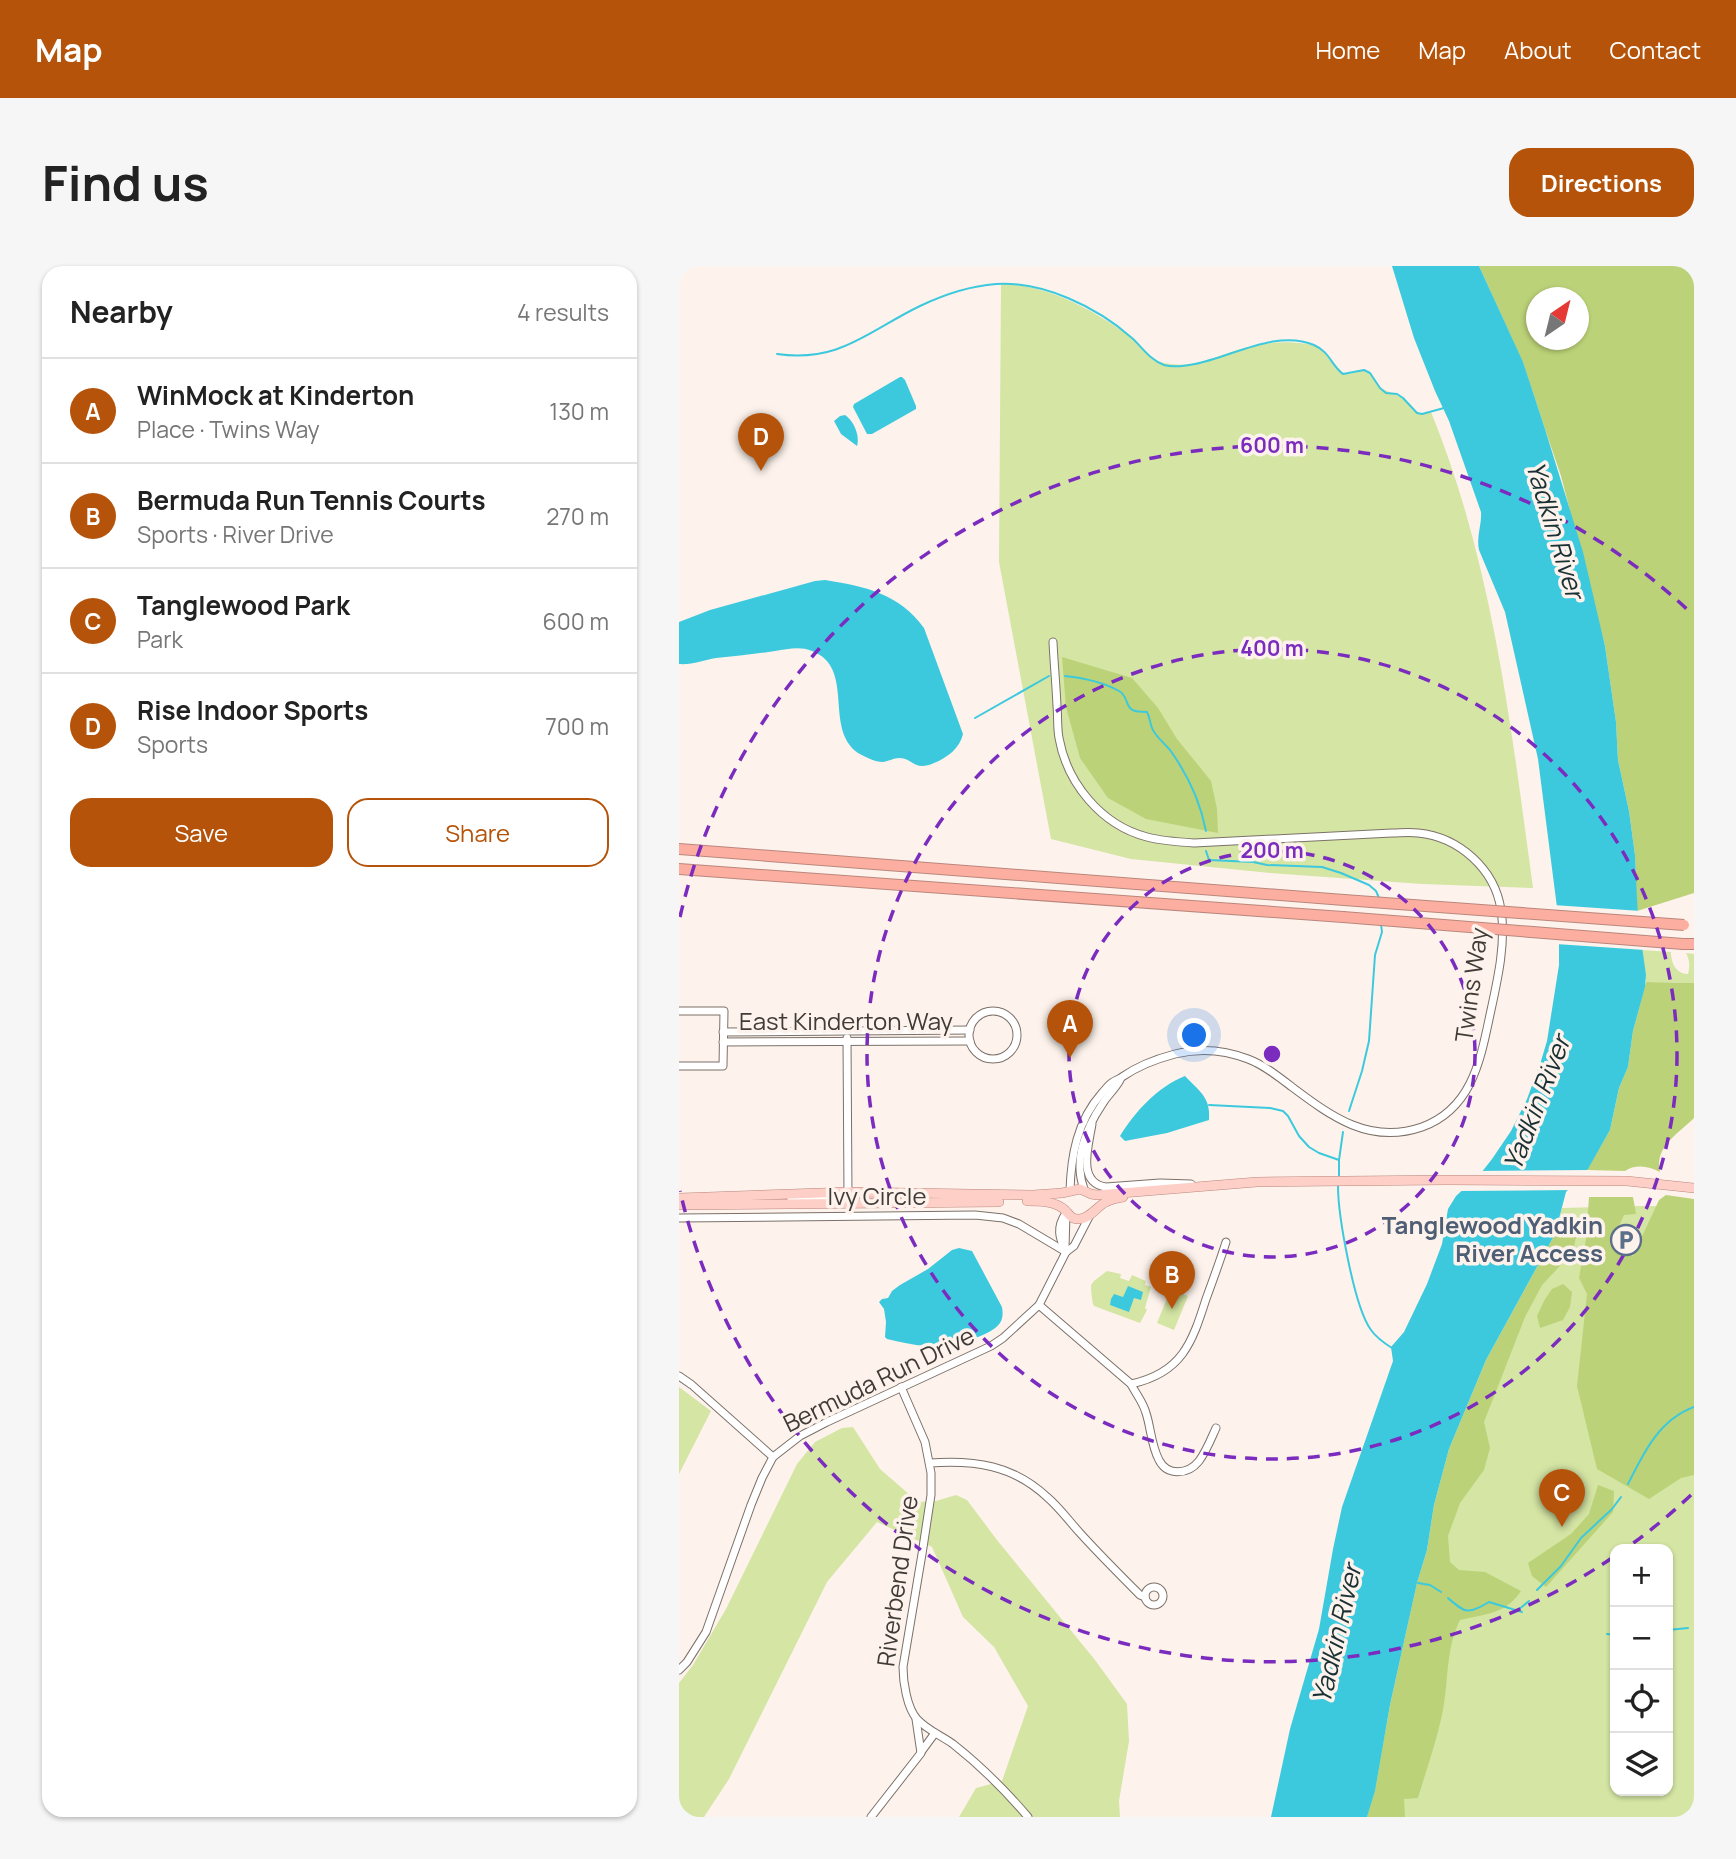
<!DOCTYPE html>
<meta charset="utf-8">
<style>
body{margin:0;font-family:Manrope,sans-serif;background:#f6f6f6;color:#222}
.controls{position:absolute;right:21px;bottom:21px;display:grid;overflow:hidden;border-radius:14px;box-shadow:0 2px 5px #0004}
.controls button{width:63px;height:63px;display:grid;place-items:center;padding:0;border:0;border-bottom:2px solid #e0e0e0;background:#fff;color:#222;font:35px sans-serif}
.compass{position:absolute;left:847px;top:21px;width:63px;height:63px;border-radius:50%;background:#fff;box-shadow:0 2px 5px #0004;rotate:35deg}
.you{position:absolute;left:516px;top:770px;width:24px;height:24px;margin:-18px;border:5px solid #fff;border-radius:50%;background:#1a73e8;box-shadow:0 0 0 10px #1a73e833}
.badge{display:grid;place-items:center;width:46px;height:46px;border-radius:50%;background:#b45309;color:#fff;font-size:23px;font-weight:700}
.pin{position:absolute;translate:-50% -58px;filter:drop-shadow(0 2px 4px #0008)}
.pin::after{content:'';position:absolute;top:37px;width:24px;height:21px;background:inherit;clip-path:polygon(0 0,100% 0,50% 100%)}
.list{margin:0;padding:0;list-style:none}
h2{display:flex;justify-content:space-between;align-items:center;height:91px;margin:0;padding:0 28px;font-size:30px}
h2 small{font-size:23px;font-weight:400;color:#767676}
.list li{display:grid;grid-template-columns:46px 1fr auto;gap:21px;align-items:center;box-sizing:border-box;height:105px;padding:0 28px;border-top:2px solid #e0e0e0}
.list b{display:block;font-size:26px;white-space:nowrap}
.list p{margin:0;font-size:23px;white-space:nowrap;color:#767676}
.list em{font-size:23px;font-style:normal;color:#767676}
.actions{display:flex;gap:14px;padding:21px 28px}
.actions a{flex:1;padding:16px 0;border:2px solid #b45309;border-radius:21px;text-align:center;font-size:24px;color:#b45309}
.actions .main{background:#b45309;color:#fff}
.icon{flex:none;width:38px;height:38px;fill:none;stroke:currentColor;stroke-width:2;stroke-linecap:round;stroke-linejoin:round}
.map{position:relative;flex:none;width:1015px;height:1551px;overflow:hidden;border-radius:21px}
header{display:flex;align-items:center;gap:42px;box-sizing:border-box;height:98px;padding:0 35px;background:#b45309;color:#fff}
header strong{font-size:33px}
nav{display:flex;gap:38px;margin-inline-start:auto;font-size:24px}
.intro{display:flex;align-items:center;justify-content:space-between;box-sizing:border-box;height:168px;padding:0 42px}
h1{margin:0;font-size:49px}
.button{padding:18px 32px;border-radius:21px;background:#b45309;color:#fff;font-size:24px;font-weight:700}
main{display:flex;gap:42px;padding:0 42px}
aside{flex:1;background:#fff;border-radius:21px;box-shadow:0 2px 5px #0004}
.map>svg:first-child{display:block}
.green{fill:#d4e5a4;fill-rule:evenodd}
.forest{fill:#bcd278;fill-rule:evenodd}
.water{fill:#3dc9dd}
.pier{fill:#fdf3ec}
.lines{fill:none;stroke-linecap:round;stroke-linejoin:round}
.stream{stroke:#3dc9dd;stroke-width:2}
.minor-casing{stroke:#7c7169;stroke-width:9}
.major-casing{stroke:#ba867c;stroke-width:10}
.highway-casing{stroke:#ba867c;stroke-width:12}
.minor{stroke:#fff;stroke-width:7}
.major{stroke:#fdcfc7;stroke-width:9}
.highway{stroke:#fcafa1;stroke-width:10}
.highway-bridge-casing{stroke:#ba867c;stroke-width:12;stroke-linecap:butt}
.highway-bridge{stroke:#fcafa1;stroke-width:10}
.ring{fill:none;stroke:#7b2cbf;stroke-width:3.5;stroke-dasharray:12 9}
.labels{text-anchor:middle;stroke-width:7;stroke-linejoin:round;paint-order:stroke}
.street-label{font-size:24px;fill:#403b37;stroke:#fdf3ec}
.service-label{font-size:24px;font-weight:bold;fill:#4e5e75;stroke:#fdf3ec;text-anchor:end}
.water-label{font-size:26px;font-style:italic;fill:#193034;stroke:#fdf3ec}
.centre{fill:#7b2cbf;stroke:#fdf3ec;stroke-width:3.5}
.ring-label{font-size:21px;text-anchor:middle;font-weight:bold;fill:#7b2cbf;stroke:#fdf3ec;stroke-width:7;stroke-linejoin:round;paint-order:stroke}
</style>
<header>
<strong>Map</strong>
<nav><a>Home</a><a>Map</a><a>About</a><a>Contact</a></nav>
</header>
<div class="intro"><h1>Find us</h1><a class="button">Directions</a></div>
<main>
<aside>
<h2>Nearby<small>4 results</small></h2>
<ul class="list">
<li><span class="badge">A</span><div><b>WinMock at Kinderton</b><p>Place · Twins Way</p></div><em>130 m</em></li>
<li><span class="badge">B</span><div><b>Bermuda Run Tennis Courts</b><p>Sports · River Drive</p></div><em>270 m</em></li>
<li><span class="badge">C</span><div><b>Tanglewood Park</b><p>Park</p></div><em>600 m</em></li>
<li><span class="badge">D</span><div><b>Rise Indoor Sports</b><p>Sports</p></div><em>700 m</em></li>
</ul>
<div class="actions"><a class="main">Save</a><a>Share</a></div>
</aside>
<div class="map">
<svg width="1015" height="1551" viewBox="0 0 1015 1551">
<rect width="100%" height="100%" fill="#fdf3ec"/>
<!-- green -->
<g class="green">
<path d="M322,18c45,0 91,25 127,51 10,8 20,24 32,27 37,9 55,-7 88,-15 21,-5 38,-6 59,-3 23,2 24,28 41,30 5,0 11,-3 16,-4l9,6 7,12 23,10 10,12 9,4 9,-2c62,152 80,315 102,476l-111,-4 -152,-11 -139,-14 -80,-20 -52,-277z"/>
<path d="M963,684l29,2c0,11 5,22 17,22 2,-8 2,-13 -2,-21l8,1v29l-48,-1z"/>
<path d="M958,940h57v611h-327l50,-234 138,-349 7,-26zM936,1283h53v242h-53z"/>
<path d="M428,1005l14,3 -1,4 9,3 3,-6 14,6 -1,4 6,2 -6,21 2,2 -7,13 -46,-17c-2,-2 -3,-17 -3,-21l3,-4z"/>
<polygon points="492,1023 509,1030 495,1064 478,1057"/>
<polygon points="0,1121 32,1145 0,1208"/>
<polygon points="174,1161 201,1203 239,1236 257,1235 277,1229 288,1234 318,1274 416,1394 448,1438 450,1475 440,1535 441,1551 280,1551 297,1522 323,1515 349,1440 315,1381 284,1351 253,1281 198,1256 148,1316 50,1513 25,1551 0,1551 0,1417 14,1399 47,1343 118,1198 136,1176 163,1162"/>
</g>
<!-- forest -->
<g class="forest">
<path d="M800,0h215v627l-57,18 -2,-56 -6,-44 -11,-51 -2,-38 -11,-76 -44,-170 -16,-47 -22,-66zM858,32h42v42h-42z"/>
<polygon points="383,391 453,412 479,442 498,473 532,515 538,543 539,567 467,553 429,532 401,492 387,441"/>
<path d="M967,716l48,1v135c-16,16 -40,29 -34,54 -11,-6 -25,-8 -35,-1l-38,-1 23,-40 9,-42 9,-21 5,-36z"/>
<polygon points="987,929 1015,933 1015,1209 1002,1212 970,1233 918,1203 898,1120 908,1028 900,1012 907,973 910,931 954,931 957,948 945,949 931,979 954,990 980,934"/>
<path d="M899,961l-5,25 -31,33 -17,32 -41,105 6,26 -6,22 -24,33 -12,33 2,26 9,8 26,2 36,19c-15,23 -36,23 -61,29 -15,30 -11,63 -18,95 -6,28 -16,56 -24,83l-14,1 1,18h-38l8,-26 15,-86 27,-122 10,-33 7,-45 15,-56 37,-89 69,-126 1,-6z"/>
<polygon points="884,1018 893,1026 891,1041 884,1054 861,1062 858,1050 865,1035 873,1023"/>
<polygon points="919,1219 935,1225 934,1246 867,1321 853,1310 849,1297 892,1268 910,1248"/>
</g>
<!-- water -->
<g class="water">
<path d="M713,0h87l44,96 22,67 38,123 22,94 11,76 2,38 11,51 6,44 3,63 8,57 -1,12 -12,44 -5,36 -9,21 -9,42 -22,39 -22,23 -11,42 -69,126 -37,89 -15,56 -7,45 -10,33 -27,122 -15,86 -8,26h-96l19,-88 29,-100 14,-80 9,-42 51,-146 -2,-14 13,-15 23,-48 15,-40 6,-35 8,-13 25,-23 11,-14 19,-28 16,-32 14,-38 6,-20 12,-76v-42l-21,-164 -33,-147 -26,-62c-3,-14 3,-25 2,-38l-32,-91 -14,-30 -21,-53z"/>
<polygon points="221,111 223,111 226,114 237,140 237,143 193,168 188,168 174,141 175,138"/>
<path d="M166,149c9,6 15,21 12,31l-16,-12 -7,-13 6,-5z"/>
<path d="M146,314c39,6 75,14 99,48l39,106c-3,14 -16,24 -29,29 -20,9 -21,-5 -35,-5 -5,0 -10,3 -16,4 -8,0 -18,-5 -25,-9 -35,-25 -2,-85 -46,-102 -12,-5 -24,-2 -37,0 -19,3 -39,5 -59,7 -12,2 -24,7 -37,6v-42l31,-12 105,-29z"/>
<path d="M506,810c14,15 26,21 24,44l-42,13 -42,8 -5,-5c15,-24 37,-49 65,-60z"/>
<path d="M280,982l13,3 30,56c1,6 1,11 -2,16 -10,15 -57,25 -74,23 -13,-1 -26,-4 -39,-7l-2,-2 1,-15 -2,-13 -5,-7 3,-3 6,-1 4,-7 8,-6 28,-16 24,-19z"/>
<polygon points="449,1020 464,1026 462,1034 455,1032 450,1046 431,1039 432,1033 435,1028 444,1031"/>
</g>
<!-- pier -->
<g class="pier">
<polygon points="874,639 962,645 966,684 877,678 877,658"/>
<polygon points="912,904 894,924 778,925 798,905"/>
</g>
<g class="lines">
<!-- stream -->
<g class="stream">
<path d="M98,88c63,9 91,-23 143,-48 23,-11 50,-20 76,-22 47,-3 101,23 136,54 10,9 18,22 32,27 10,3 21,1 31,-1 36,-7 82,-35 119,-19 16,7 17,20 29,29l21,-4 6,3 10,15 6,5 11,1 6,4 14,15 5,1 22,-6"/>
<path d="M386,410c18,2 38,6 54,15 9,5 6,13 12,18 5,4 11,2 16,3 3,6 3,11 5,16 3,8 12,15 18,22 18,25 30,50 36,81"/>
<polyline points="296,452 370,410"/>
<polyline points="527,585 530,594 574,596 588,599 643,601 662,607 690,619 697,625 700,632"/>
<polyline points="530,839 591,842 604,845 609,850 620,870 630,881 640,887 660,894"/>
<polyline points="670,845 683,805 690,775 696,689 703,666 702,658"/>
<polyline points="660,911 660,894 664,866"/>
<path d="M659,920c0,29 16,121 33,144 5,7 13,13 21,18"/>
<path d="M949,1218c16,-32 31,-64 66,-77"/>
<polyline points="739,1317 751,1319 762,1326"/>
<polyline points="858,1324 882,1300 902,1272 933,1243 942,1231"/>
<path d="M769,1332c18,16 20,16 41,4l33,10"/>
<polyline points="839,1344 850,1335"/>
<polyline points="989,1364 1009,1362"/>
<polyline points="928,1368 936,1369"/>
</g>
<!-- minor casing -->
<g class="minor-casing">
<g id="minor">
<path d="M374,376c1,21 3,42 4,64 1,10 0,21 2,32 8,45 42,87 88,99 15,4 31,5 47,6l198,-10c8,0 17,-1 26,0 41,4 77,36 83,77 5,32 -3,68 -10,100 -10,46 -17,98 -69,117 -52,18 -90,-10 -130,-40 -13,-10 -28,-22 -44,-28 -23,-9 -49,-11 -73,-5 -19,5 -36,11 -53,23 -2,2 -6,3 -9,5 -4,2 -8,8 -11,11 -25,28 -31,63 -32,98"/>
<polyline points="0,745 45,745 44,800 0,800"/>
<circle cx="314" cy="769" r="24"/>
<polyline points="44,766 291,764"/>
<polyline points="44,776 291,775"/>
<path d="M413,858c-3,20 -16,59 14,63l54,-4 31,1"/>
<path d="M405,923c-11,-29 2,-61 19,-86 5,-8 12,-14 17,-23"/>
<polyline points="112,934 163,932 169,930 168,772"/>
<polyline points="0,952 296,949 324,952 340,958 387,986"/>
<polyline points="386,982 387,947"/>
<path d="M387,986c-7,-14 -10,-25 0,-39"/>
<path d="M360,1039l92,79c51,-11 61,-41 75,-85 7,-19 14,-38 20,-57"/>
<polyline points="0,1110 13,1119 94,1191"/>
<path d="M452,1118c5,10 12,18 15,29 5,15 5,32 13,47 8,16 29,15 40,1 7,-9 12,-22 17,-33"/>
<path d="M222,1121l24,55 6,31v22l-9,59 -19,113c0,15 4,41 14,52 10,11 25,17 36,25 28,22 52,46 75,73"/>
<path d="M251,1197c45,-3 83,2 117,34 12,10 22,24 33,36 19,21 40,42 60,62l5,2"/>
<circle cx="475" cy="1330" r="9"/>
<polyline points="0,1404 8,1396 27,1366 72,1239 83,1212 94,1191 121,1170 148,1156 312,1080 324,1072 360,1039 387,986 395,980 411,949"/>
<polyline points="242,1486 256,1467"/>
<polyline points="192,1551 242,1487 237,1453"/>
</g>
</g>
<!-- major casing -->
<g class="major-casing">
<g id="major">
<polyline points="0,932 170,926 354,929 383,927 401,923 412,928 418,929 578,916 767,914 948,915 1015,922"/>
<path d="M348,935c12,0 28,0 38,9 5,5 6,9 13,9 11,1 19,-13 28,-17 5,-3 11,-4 17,-5"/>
<polyline points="0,939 320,936"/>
</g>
</g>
<!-- highway casing -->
<g class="highway-casing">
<g id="highway">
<polyline points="0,583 665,634"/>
<polyline points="0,603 664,651"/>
<polyline points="1004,678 1015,678"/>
</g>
</g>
<!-- minor -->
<use href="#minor" class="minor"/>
<!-- major -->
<use href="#major" class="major"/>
<!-- highway -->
<use href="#highway" class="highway"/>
<!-- highway-bridge casing -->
<g class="highway-bridge-casing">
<g id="highway-bridge">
<polyline points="665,634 1005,659"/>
<polyline points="664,651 1004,678"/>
</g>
</g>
<!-- highway-bridge -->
<use href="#highway-bridge" class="highway-bridge"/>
</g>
<!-- distance rings -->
<g class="ring">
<circle cx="593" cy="788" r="203"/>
<circle cx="593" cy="788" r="405"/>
<path d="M1012 1229A608 608 0 0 1 946 1283M933 1292A608 608 0 0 1 1 925M1 651A608 608 0 0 1 1012 347"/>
</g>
<!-- icons -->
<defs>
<g id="parking-ring" transform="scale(1.575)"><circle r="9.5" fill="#fdf3ec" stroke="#5c6f8a" stroke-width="1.5"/><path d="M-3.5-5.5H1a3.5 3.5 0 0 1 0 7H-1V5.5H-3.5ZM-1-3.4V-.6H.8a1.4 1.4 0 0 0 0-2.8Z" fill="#5c6f8a"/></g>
</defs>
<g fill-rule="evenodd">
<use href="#parking-ring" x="947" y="974"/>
</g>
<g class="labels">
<!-- street labels -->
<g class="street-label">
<text transform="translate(793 719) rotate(-82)" y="8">Twins Way</text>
<text x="167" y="764">East Kinderton Way</text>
<text x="198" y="939">Ivy Circle</text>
<text transform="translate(200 1114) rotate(-26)" y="8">Bermuda Run Drive</text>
<text transform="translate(219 1315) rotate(-82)" y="8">Riverbend Drive</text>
</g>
<!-- service labels -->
<g class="service-label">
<text x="924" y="968">Tanglewood Yadkin<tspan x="924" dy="28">River Access</tspan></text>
</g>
<!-- water labels -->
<g class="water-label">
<text transform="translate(876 264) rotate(73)" y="9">Yadkin River</text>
<text transform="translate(858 837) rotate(-69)" y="9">Yadkin River</text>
<text transform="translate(658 1368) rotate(-77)" y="9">Yadkin River</text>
</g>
</g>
<circle cx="593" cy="788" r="10" class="centre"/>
<g class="ring-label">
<text x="593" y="187">600 m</text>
<text x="593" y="390">400 m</text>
<text x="593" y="592">200 m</text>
</g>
</svg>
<div class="controls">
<button>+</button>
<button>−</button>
<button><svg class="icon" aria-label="locate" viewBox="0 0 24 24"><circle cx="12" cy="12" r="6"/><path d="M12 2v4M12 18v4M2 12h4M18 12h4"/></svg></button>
<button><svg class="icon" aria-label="layers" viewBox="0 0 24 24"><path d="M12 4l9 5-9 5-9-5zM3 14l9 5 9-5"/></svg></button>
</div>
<svg class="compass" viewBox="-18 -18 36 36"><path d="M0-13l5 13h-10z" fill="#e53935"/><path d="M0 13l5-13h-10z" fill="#767676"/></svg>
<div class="you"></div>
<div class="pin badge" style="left:391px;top:792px">A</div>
<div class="pin badge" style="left:493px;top:1043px">B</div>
<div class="pin badge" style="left:883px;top:1261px">C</div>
<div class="pin badge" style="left:82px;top:205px">D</div>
</div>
</main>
